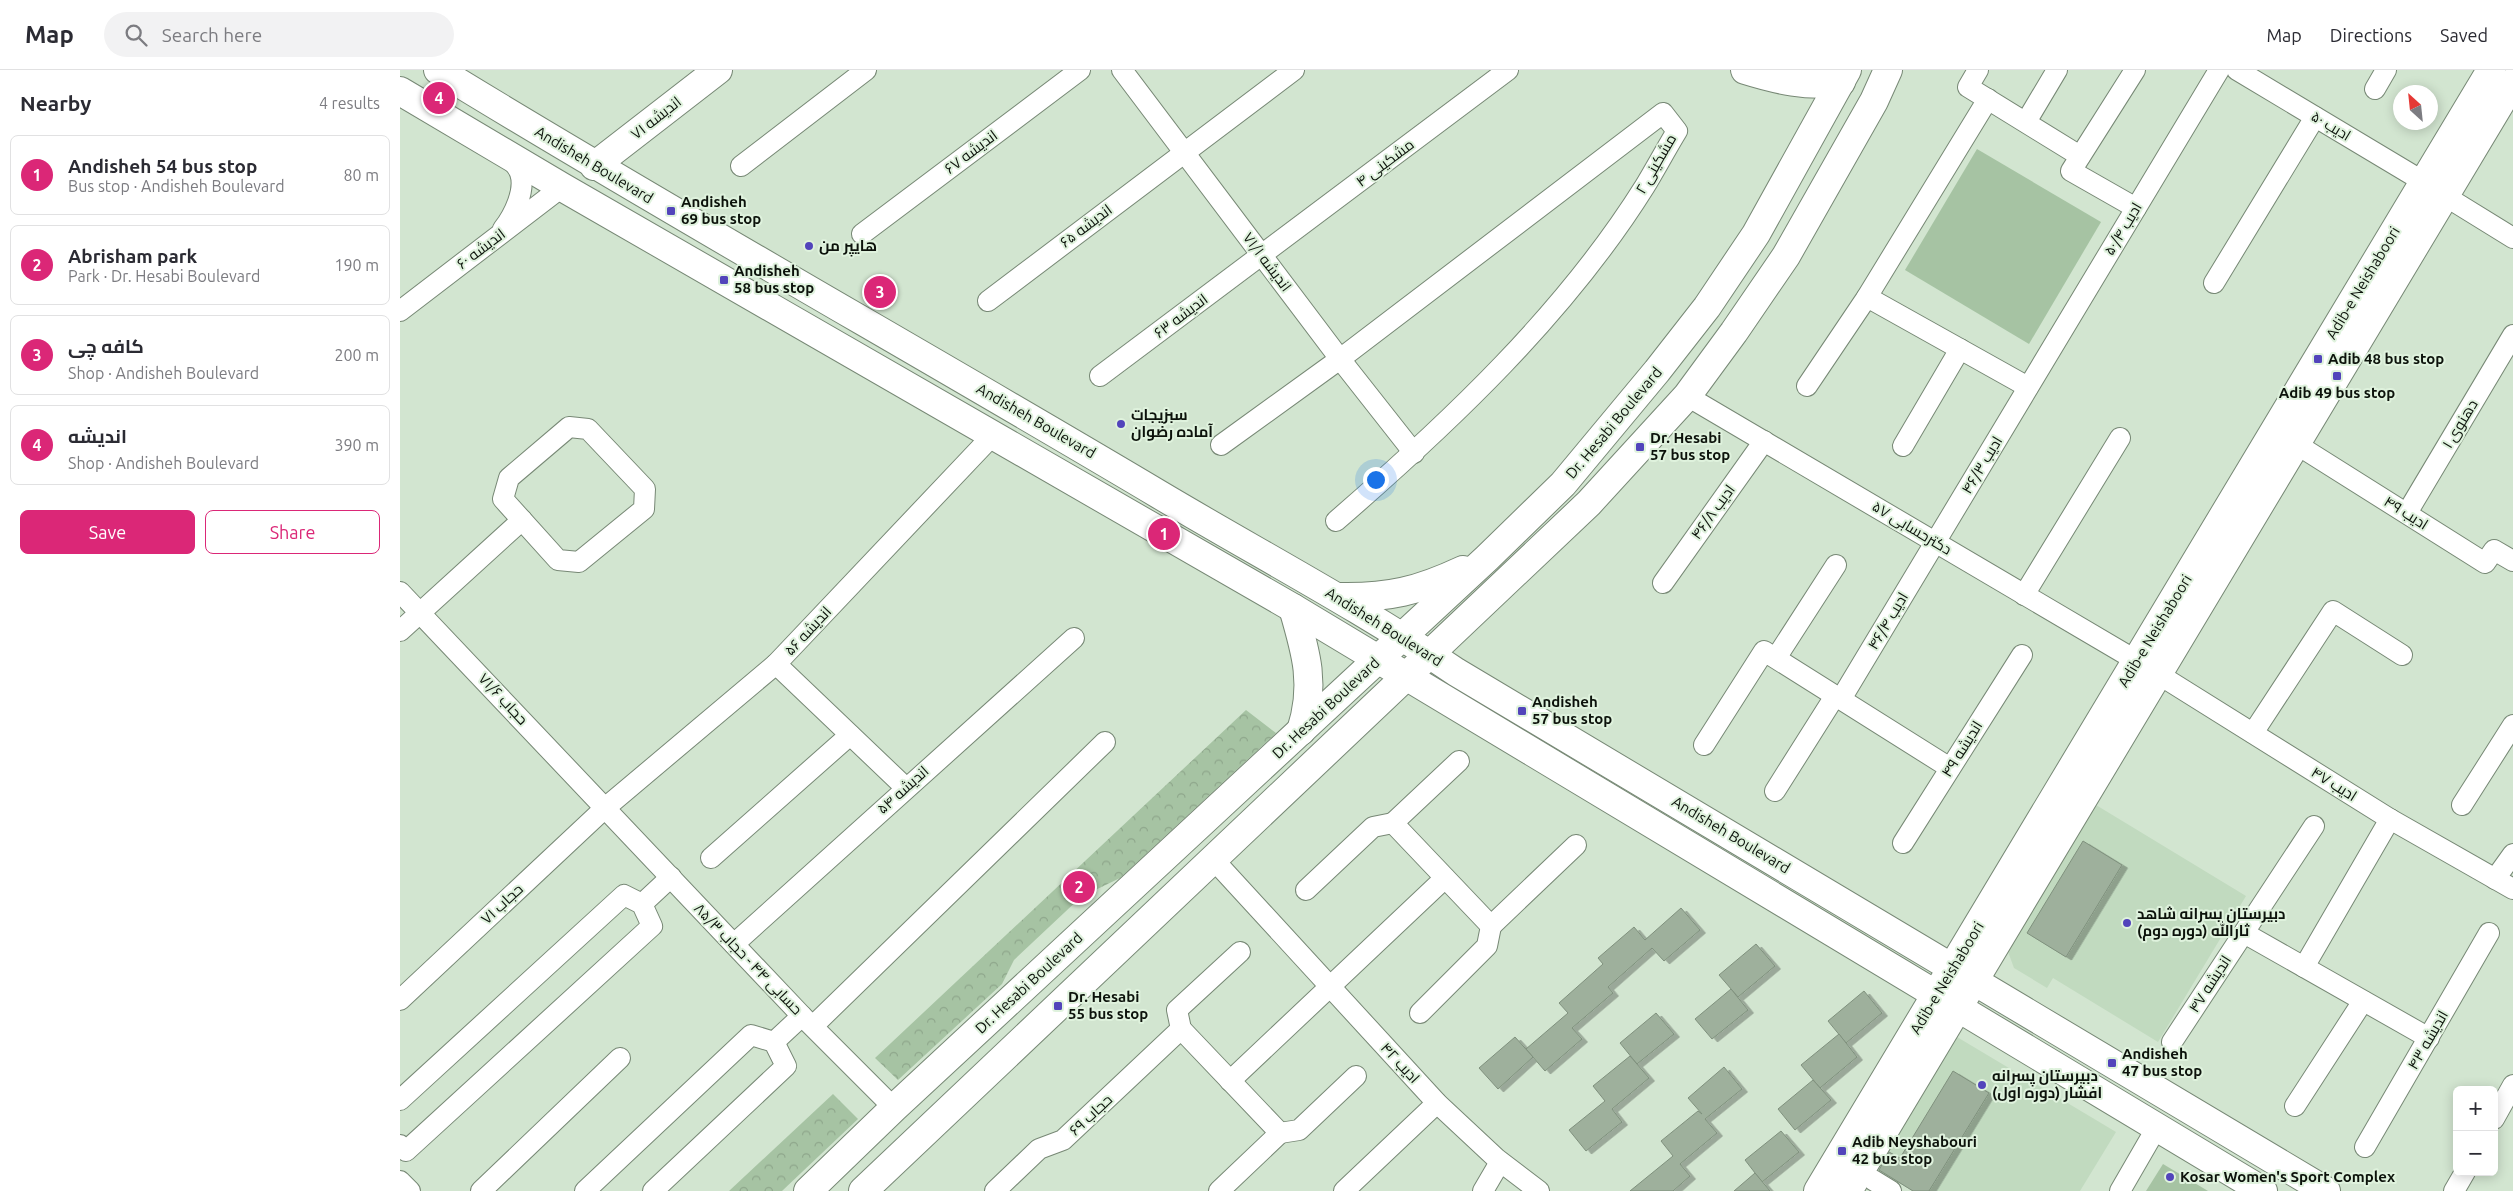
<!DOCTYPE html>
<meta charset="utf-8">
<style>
body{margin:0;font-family:Ubuntu,Cairo,sans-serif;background:#f2f2f3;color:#2b2b33}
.controls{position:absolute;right:15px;bottom:15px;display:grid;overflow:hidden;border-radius:8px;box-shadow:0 2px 12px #0003}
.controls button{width:45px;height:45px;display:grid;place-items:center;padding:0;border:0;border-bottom:1px solid #e1e1e2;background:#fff;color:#2b2b33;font:25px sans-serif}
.compass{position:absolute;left:1993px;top:15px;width:45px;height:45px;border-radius:50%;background:#fff;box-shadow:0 2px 12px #0003;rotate:333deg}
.you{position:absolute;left:975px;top:409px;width:18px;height:18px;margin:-12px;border:4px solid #fff;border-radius:50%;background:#1a73e8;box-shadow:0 0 0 8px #1a73e833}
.badge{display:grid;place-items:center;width:32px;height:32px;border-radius:50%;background:#db2777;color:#fff;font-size:16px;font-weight:700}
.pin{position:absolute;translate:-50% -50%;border:2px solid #fff;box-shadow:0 1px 5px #0006}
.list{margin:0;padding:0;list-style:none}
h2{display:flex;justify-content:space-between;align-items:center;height:65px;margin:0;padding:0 20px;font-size:21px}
h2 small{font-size:16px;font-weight:400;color:#7c7c81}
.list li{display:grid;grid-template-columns:32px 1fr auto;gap:15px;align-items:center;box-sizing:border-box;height:80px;margin:0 10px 10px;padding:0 10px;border:1px solid #e1e1e2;border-radius:8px}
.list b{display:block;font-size:19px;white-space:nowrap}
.list p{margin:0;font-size:16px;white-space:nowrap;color:#7c7c81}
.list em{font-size:16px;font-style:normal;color:#7c7c81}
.actions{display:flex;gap:10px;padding:15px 20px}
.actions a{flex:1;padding:11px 0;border:1px solid #db2777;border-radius:8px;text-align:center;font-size:18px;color:#db2777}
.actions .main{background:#db2777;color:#fff}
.icon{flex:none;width:28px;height:28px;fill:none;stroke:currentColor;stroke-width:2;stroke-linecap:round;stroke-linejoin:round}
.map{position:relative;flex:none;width:2113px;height:1121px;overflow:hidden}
header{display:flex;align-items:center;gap:30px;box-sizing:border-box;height:70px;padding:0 25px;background:#fff;border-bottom:1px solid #e1e1e2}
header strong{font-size:24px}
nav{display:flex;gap:28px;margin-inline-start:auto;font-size:18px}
.search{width:350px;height:45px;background:#f2f2f3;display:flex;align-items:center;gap:12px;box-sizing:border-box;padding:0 18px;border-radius:28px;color:#7c7c81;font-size:19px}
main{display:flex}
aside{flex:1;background:#fff}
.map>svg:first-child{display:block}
.built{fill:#c1dabf}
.park{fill:url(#park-crowns)}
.pitch{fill:#a6c3a3}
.building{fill:#9eb09c;stroke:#7f907d;filter:url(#shadow)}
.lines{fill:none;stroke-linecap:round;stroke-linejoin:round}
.street-casing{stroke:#778875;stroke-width:22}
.secondary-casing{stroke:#778875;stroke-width:30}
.street{stroke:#fff;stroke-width:20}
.secondary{stroke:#fff;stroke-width:28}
.poi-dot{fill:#5244bb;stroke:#dff2dd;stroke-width:2}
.labels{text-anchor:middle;stroke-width:4;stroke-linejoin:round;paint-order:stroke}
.street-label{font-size:15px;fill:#0c120b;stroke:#dff2dd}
.poi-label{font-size:15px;font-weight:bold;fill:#0c120b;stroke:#dff2dd;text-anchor:start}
</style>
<header>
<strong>Map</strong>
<div class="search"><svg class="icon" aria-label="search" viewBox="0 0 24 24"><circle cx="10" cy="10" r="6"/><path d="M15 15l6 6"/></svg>Search here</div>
<nav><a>Map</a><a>Directions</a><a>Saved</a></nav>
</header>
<main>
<aside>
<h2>Nearby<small>4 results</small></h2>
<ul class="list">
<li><span class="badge">1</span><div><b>Andisheh 54 bus stop</b><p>Bus stop · Andisheh Boulevard</p></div><em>80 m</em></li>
<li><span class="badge">2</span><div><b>Abrisham park</b><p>Park · Dr. Hesabi Boulevard</p></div><em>190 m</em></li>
<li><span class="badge">3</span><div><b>کافه چی</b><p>Shop · Andisheh Boulevard</p></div><em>200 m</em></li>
<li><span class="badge">4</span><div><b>اندیشه</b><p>Shop · Andisheh Boulevard</p></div><em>390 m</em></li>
</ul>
<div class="actions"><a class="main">Save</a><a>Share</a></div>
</aside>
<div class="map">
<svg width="2113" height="1121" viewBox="0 0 2113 1121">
<defs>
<pattern id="park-crowns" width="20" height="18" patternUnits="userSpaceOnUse" patternTransform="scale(1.25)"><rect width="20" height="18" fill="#a6c3a3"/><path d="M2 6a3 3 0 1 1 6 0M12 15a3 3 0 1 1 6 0" fill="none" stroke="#8ea68b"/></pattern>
<filter id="shadow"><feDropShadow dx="5.5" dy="3" stdDeviation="0" flood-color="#0004"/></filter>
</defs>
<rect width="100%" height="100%" fill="#d2e5d0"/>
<!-- built -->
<g class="built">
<polygon points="1696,735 1846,826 1758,972 1653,908 1647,918 1614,898 1607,879"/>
<polygon points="1557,967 1716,1062 1680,1121 1513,1121 1476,1099"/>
</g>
<!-- park -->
<g class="park">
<polygon points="846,640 876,663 720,808 681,827 614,890 602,914 498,1010 475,988"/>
<polygon points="433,1024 458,1049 382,1121 329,1121"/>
</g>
<!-- pitch -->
<g class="pitch">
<polygon points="1577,79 1701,152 1629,274 1505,200"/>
<polygon points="1763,1094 1808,1121 1746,1121"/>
</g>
<!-- building -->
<g class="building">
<polygon points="1683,771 1722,795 1666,887 1627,863"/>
<polygon points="1281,838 1300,860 1264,891 1252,878 1208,917 1213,923 1172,958 1182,969 1145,1001 1126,979 1168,943 1159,933 1203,894 1198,888 1234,857 1245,870"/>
<polygon points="1356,874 1375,896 1338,927 1319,905"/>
<polygon points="1331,919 1348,940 1312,969 1295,949"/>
<polygon points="1464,921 1482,943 1446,973 1428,951"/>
<polygon points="1256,943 1274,964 1237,994 1220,973"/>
<polygon points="1439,964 1457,987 1420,1018 1401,995"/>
<polygon points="1115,967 1133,987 1098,1019 1079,998"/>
<polygon points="1230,986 1249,1008 1212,1039 1222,1052 1186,1081 1169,1060 1205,1031 1193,1016"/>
<polygon points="1324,997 1342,1019 1305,1049 1317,1063 1280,1094 1290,1106 1273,1121 1230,1121 1273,1086 1261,1071 1298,1041 1302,1044 1288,1028"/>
<polygon points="1553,1001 1589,1023 1529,1121 1513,1121 1479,1100 1489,1082 1500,1088"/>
<polygon points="1413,1010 1431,1030 1395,1060 1378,1039"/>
<polygon points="1381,1061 1399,1082 1362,1112 1345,1090"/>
<polygon points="1355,1103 1370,1121 1334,1121"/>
</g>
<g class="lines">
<!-- street casing -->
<g class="street-casing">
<g id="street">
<polyline points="722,0 940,289 1014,383"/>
<polyline points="1578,0 1568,17 1680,86"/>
<polyline points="1735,0 1671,101 1736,138"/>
<polyline points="1837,0 2024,112"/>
<polyline points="1975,19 1986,0"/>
<polyline points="1626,52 1657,0"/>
<polyline points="341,96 466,0"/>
<polyline points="2045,126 2113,168"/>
<path d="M103,159c11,-14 23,-39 17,-56 -2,-6 -8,-12 -12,-17"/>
<polyline points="462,164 680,0"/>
<polyline points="1814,213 1915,47"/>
<polyline points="1467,227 1628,317"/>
<polyline points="588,231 894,0"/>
<polyline points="0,241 162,117"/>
<polyline points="700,306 1108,0"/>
<polyline points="1407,316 1467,227 1588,29"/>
<polyline points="1287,326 1737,591"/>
<polygon points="169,357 188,359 245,419 244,439 179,492 158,490 103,429 109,408"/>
<polyline points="1896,374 2085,493 2094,480 2113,491"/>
<path d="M821,375l119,-86 323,-246 14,18c-11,18 -21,37 -32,55 -80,128 -196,237 -309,335"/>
<polyline points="1503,376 1560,279"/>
<polyline points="2007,443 2113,265"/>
<polyline points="1263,513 1364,371"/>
<polyline points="0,522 402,946 494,1038"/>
<polyline points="1624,525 1720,368"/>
<polyline points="0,561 122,450"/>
<polyline points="1376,588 1436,495"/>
<polyline points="376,594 506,718"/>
<polyline points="1758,604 1990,749 2113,819"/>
<polyline points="1441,629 1819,0"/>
<polyline points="1853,663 1933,541 2002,585"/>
<polyline points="1304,675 1364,581 1550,698"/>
<polyline points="1375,721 1435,626"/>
<polyline points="2062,735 2113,655"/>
<polyline points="993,753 1091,856"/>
<polyline points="993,753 1059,691"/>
<polyline points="1503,773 1622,585"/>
<polyline points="311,788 450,665"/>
<polyline points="813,789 1037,1033 1097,1089 1139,1121"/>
<polyline points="2095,809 2113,784"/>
<polyline points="906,820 973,757 993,753"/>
<polyline points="242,834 271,807"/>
<polyline points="1091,856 1176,775"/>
<polyline points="1844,863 2029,968"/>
<polyline points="334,874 674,568"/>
<polyline points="1904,897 1990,749"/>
<polyline points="0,930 205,738 376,594 593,365"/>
<polyline points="1020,943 1087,876 1091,856"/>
<polyline points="413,956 705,672"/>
<polyline points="781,959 880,1063"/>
<polyline points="781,959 777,940 840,882"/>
<polyline points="374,972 402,946"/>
<polyline points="1772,972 1914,756"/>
<polyline points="830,1011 1045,808"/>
<polyline points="0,1030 224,825 242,834 252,856 6,1081 0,1075"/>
<polyline points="1895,1036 1963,931"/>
<polyline points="2094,1049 2113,1015"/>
<polyline points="880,1063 899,1060 956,1006"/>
<polyline points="1965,1077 2089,863"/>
<polyline points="1473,1110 1491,1121"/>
<polyline points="0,1111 10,1121"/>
<polyline points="81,1121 220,988"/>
<polyline points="185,1121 351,965 374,972 386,996 253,1121"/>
<polyline points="595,1121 639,1079 663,1070 781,959"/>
<polyline points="819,1121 880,1063"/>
<polyline points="944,1121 1037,1033"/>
<polyline points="1083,1121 1100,1092"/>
<polyline points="1720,1121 1757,1057"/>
<polyline points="2054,1121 2065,1102"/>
</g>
</g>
<!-- secondary casing -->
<g class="secondary-casing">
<g id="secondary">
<path d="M38,0c238,146 482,282 722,425 99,59 200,112 296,177l870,519"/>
<path d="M1345,0c32,10 63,17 96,12"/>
<polyline points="0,21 162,117 893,538 1863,1121"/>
<polyline points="194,96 318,0"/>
<path d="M939,527c50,1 79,-6 124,-27"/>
<path d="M893,538c13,44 23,77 8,123"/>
<polyline points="408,1121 494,1038 1087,488 1163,414 1257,301 1307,237 1356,164 1447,0"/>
<polyline points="463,1121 1189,433 1287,326 1334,262 1386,186 1474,31 1488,0"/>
<polyline points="1418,1121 2091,0"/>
<polyline points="1448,1121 2113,12"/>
</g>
</g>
<!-- street -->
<use href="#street" class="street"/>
<!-- secondary -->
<use href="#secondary" class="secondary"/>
</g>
<!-- markers -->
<g class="poi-dot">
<rect x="266" y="136" width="10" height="10" rx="2.5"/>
<circle cx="409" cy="176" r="5"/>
<rect x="319" y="205" width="10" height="10" rx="2.5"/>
<rect x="1913" y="284" width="10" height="10" rx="2.5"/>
<rect x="1932" y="301" width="10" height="10" rx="2.5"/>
<circle cx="721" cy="354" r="5"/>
<rect x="1235" y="372" width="10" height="10" rx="2.5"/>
<rect x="1117" y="636" width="10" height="10" rx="2.5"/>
<circle cx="1727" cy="853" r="5"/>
<rect x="653" y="931" width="10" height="10" rx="2.5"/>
<rect x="1707" y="988" width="10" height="10" rx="2.5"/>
<circle cx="1582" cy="1015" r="5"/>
<rect x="1437" y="1076" width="10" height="10" rx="2.5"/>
<circle cx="1770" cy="1107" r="5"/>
</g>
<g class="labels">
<!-- street labels -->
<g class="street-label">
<text transform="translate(256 48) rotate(-38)" y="5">اندیشه ۷۱</text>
<text transform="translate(1931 56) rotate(31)" y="5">ادیب ۵۰</text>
<text transform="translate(571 82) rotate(-37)" y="5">اندیشه ۶۷</text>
<text transform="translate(985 93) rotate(-37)" y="5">مشکینی ۴</text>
<text transform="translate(1256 94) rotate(-60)" y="5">مشکینی ۲</text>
<text transform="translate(194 95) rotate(31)" y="5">Andisheh Boulevard</text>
<text transform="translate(686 156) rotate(-37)" y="5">اندیشه ۶۵</text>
<text transform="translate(1723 159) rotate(-59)" y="5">ادیب ۵۰/۴</text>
<text transform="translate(81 179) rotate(-37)" y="5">اندیشه ۶۰</text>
<text transform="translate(867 192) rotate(53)" y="5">اندیشه ۷۱/۱</text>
<text transform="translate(1963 213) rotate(-59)" y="5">Adib-e Neishaboori</text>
<text transform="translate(781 246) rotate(-37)" y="5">اندیشه ۶۳</text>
<text transform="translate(636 351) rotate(30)" y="5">Andisheh Boulevard</text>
<text transform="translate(1214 353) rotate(-50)" y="5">Dr. Hesabi Boulevard</text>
<text transform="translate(2060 354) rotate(-59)" y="5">دهنوی ۱</text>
<text transform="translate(1582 395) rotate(-59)" y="5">ادیب ۴۶/۳</text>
<text transform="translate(1313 442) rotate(-54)" y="5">ادیب ۴۶/۸</text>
<text transform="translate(2006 443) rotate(32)" y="5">ادیب ۴۹</text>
<text transform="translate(1512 458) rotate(31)" y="5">دکترحسابی ۵۷</text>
<text transform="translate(1488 551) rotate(-59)" y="5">ادیب ۴۶/۴</text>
<text transform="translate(984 557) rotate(32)" y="5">Andisheh Boulevard</text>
<text transform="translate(408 561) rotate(-47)" y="5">اندیشه ۵۶</text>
<text transform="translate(1755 561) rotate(-59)" y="5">Adib-e Neishaboori</text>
<text transform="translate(103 629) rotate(47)" y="5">حجاب ۷۱/۶</text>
<text transform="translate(926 638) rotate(-43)" y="5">Dr. Hesabi Boulevard</text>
<text transform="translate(1562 679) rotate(-58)" y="5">اندیشه ۴۹</text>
<text transform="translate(1934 714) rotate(32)" y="5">ادیب ۴۷</text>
<text transform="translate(503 720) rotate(-42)" y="5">اندیشه ۵۴</text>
<text transform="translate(1331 765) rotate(31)" y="5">Andisheh Boulevard</text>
<text transform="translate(102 834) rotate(-43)" y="5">حجاب ۷۱</text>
<text transform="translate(348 889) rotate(46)" y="5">حسابی ۴۴ - حجاب ۸۵/۳</text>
<text transform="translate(1547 908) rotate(-59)" y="5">Adib-e Neishaboori</text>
<text transform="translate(629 913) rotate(-43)" y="5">Dr. Hesabi Boulevard</text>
<text transform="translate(1810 914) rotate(-57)" y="5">اندیشه ۴۷</text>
<text transform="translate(2028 970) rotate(-60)" y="5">اندیشه ۴۳</text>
<text transform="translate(1000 993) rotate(47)" y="5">ادیب ۴۲</text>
<text transform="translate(691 1045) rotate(-43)" y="5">حجاب ۶۹</text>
</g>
<!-- poi labels -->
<g class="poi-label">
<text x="281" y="137">Andisheh<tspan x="281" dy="17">69 bus stop</tspan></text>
<text x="419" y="181">هایپر من</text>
<text x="334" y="206">Andisheh<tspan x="334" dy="17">58 bus stop</tspan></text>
<text x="1928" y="294">Adib 48 bus stop</text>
<text x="1937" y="328" text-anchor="middle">Adib 49 bus stop</text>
<text x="731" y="350">سبزیجات<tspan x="731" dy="17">آماده رضوان</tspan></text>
<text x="1250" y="373">Dr. Hesabi<tspan x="1250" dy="17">57 bus stop</tspan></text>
<text x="1132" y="637">Andisheh<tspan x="1132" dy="17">57 bus stop</tspan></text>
<text x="1737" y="849">دبیرستان پسرانه شاهد<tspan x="1737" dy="17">ثارالله (دوره دوم)</tspan></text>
<text x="668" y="932">Dr. Hesabi<tspan x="668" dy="17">55 bus stop</tspan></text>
<text x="1722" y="989">Andisheh<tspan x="1722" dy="17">47 bus stop</tspan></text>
<text x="1592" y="1011">دبیرستان پسرانه<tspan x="1592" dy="17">افشار (دوره اول)</tspan></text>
<text x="1452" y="1077">Adib Neyshabouri<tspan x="1452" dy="17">42 bus stop</tspan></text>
<text x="1780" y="1112">Kosar Women's Sport Complex</text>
</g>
</g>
</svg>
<div class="controls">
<button>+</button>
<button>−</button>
</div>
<svg class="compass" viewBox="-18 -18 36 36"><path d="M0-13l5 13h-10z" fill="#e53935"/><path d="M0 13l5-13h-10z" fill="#7c7c81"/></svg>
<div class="you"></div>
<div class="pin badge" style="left:764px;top:464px">1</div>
<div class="pin badge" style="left:679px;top:817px">2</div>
<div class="pin badge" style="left:480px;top:222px">3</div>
<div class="pin badge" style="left:39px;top:28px">4</div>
</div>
</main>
